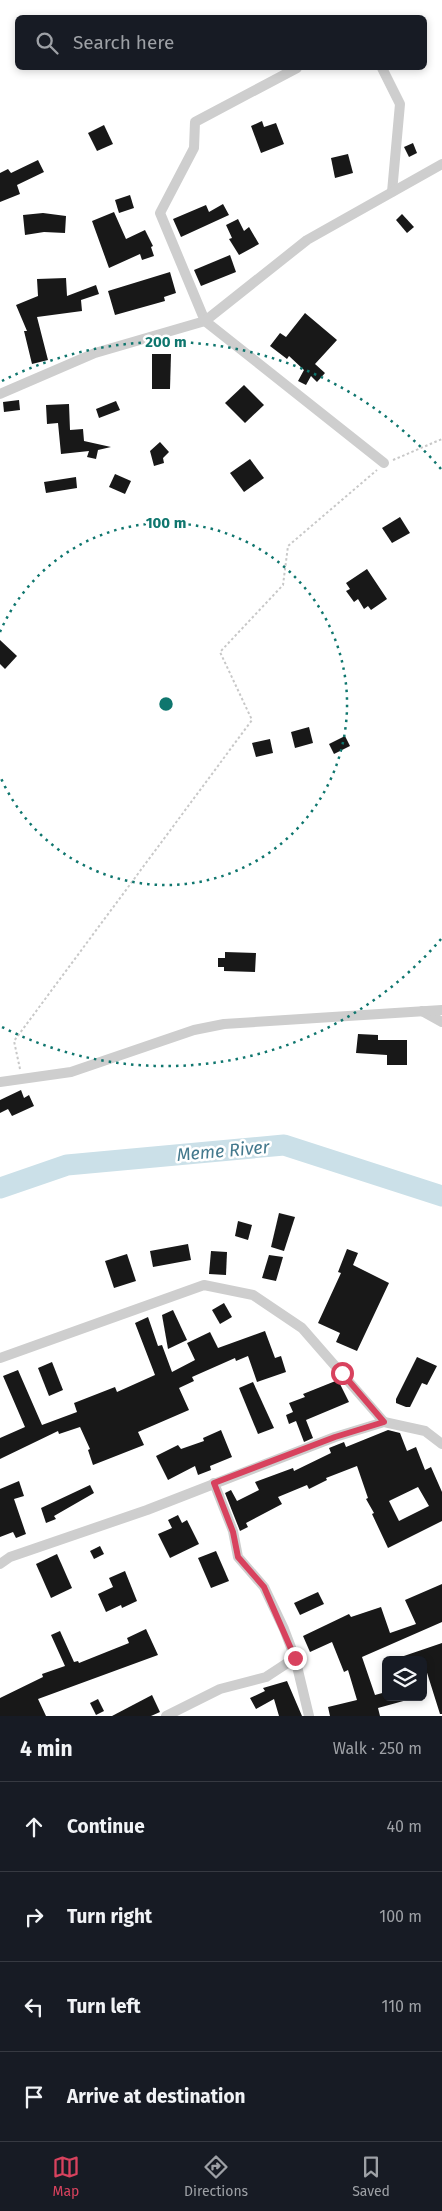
<!DOCTYPE html>
<meta charset="utf-8">
<style>
body{margin:0;font-family:"Fira Sans",sans-serif;background:#20242c;color:#f1f3f6}
.controls{position:absolute;right:15px;bottom:15px;display:grid;overflow:hidden;border-radius:8px;box-shadow:0 2px 8px #0003}
.controls button{width:45px;height:45px;display:grid;place-items:center;padding:0;border:0;border-bottom:1px solid #363941;background:#171b24;color:#f1f3f6;font:25px sans-serif}
.stop{position:absolute;width:15px;height:15px;margin:-11px;border:4px solid #d8425e;border-radius:50%;background:#fff}
.stop.end{background:#d8425e;border-color:#fff;box-shadow:0 1px 5px #0008}
.list{margin:0;padding:0;list-style:none}
h2{display:flex;justify-content:space-between;align-items:center;height:65px;margin:0;padding:0 20px;font-size:21px}
h2 small{font-size:16px;font-weight:400;color:#9ea1a6}
.list li{display:grid;grid-template-columns:32px 1fr auto;gap:15px;align-items:center;box-sizing:border-box;height:90px;padding:0 20px;border-top:1px solid #363941}
.list b{display:block;font-size:19px;white-space:nowrap}
.list em{font-size:16px;font-style:normal;color:#9ea1a6}
.icon{flex:none;width:28px;height:28px;fill:none;stroke:currentColor;stroke-width:2;stroke-linecap:round;stroke-linejoin:round}
.map{position:relative;flex:none;width:442px;height:1716px;overflow:hidden}
.search{position:absolute;background:#171b24;box-shadow:0 2px 8px #0003;left:15px;right:15px;top:15px;height:55px;display:flex;align-items:center;gap:12px;box-sizing:border-box;padding:0 18px;border-radius:8px;color:#9ea1a6;font-size:19px}
.sheet{height:425px;background:#171b24}
nav{display:flex;justify-content:space-around;align-items:center;box-sizing:border-box;height:70px;border-top:1px solid #363941;background:#171b24;font-size:14px;color:#9ea1a6}
nav a{display:grid;justify-items:center;gap:2px}
nav .on{color:#d8425e}
.map>svg:first-child{display:block}
.lines{fill:none;stroke-linecap:round;stroke-linejoin:round}
.river{stroke:#cbe0e8;stroke-width:21}
.building{fill:#181818;fill-rule:evenodd}
.path{stroke:#c8c8c8;stroke-width:2;stroke-dasharray:2.5 2.5;stroke-linecap:butt}
.minor{stroke:#cecece;stroke-width:10}
.route{stroke:#d8425e;stroke-width:6}
.ring{fill:none;stroke:#0f766e;stroke-width:2.5;stroke-dasharray:2.5 5}
.labels{text-anchor:middle;stroke-width:5;stroke-linejoin:round;paint-order:stroke}
.water-label{font-size:18px;font-style:italic;fill:#44798d;stroke:#fff}
.centre{fill:#0f766e;stroke:#fff;stroke-width:2.5}
.ring-label{font-size:15px;text-anchor:middle;font-weight:bold;fill:#0f766e;stroke:#fff;stroke-width:5;stroke-linejoin:round;paint-order:stroke}
</style>
<div class="map">
<svg width="442" height="1716" viewBox="0 0 442 1716">
<rect width="100%" height="100%" fill="#fff"/>
<g class="lines">
<!-- river -->
<polyline class="river" points="0,1188 67,1165 284,1145 442,1196"/>
</g>
<!-- building -->
<g class="building">
<polygon points="262,121 264,127 276,123 284,144 261,153 251,126"/>
<polygon points="104,125 113,144 97,151 88,133"/>
<polygon points="413,143 417,153 409,157 404,147"/>
<polygon points="348,154 353,173 335,178 331,158"/>
<polygon points="38,160 44,172 17,185 20,194 0,202 0,173 8,169 11,173"/>
<polygon points="130,195 134,208 119,213 115,200"/>
<polygon points="223,204 229,215 181,237 173,219 206,205 209,212"/>
<polygon points="114,212 126,239 145,230 153,246 151,247 154,256 142,260 140,254 109,268 92,221"/>
<polygon points="43,213 66,216 65,233 44,232 25,235 23,215"/>
<polygon points="402,214 414,227 407,233 396,220"/>
<polygon points="238,219 244,231 249,227 259,244 239,255 229,239 232,238 226,225"/>
<polygon points="230,255 236,272 201,286 194,270"/>
<polygon points="170,272 176,293 164,297 165,301 115,315 108,291"/>
<polygon points="66,278 67,296 96,285 99,294 81,300 82,311 37,317 48,360 32,364 24,331 27,331 16,305 38,296 37,279"/>
<polygon points="305,313 337,340 315,364 325,373 317,382 311,376 306,385 298,381 304,370 289,356 287,359 270,346 280,333 286,337"/>
<polygon points="152,354 171,354 170,389 152,389"/>
<polygon points="244,385 264,405 245,423 225,403"/>
<polygon points="19,400 20,410 4,412 3,402"/>
<polygon points="116,401 120,410 99,418 96,409"/>
<polygon points="69,404 70,430 83,429 84,441 111,447 98,450 96,459 87,457 89,451 61,454 58,423 47,424 46,405"/>
<polygon points="160,442 169,452 163,458 164,463 154,466 150,451"/>
<polygon points="250,459 264,478 244,492 230,473"/>
<polygon points="115,474 131,481 125,494 109,487"/>
<polygon points="76,477 77,488 46,493 44,482"/>
<polygon points="400,517 410,533 392,543 382,528"/>
<polygon points="367,569 387,599 371,610 368,606 364,609 358,599 354,602 346,591 350,589 346,583"/>
<polygon points="0,640 17,656 5,669 0,664"/>
<polygon points="309,727 313,743 295,748 291,732"/>
<polygon points="345,736 350,746 334,754 329,744"/>
<polygon points="270,739 273,753 256,757 252,743"/>
<polygon points="225,952 256,953 255,972 224,971 224,967 218,967 218,958 225,958"/>
<polygon points="358,1034 378,1035 378,1040 407,1040 407,1065 387,1065 387,1055 356,1053"/>
<polygon points="21,1090 24,1098 29,1095 34,1106 12,1116 8,1109 0,1113 0,1100"/>
<polygon points="279,1213 295,1217 284,1251 271,1247"/>
<polygon points="238,1221 252,1225 248,1240 235,1236"/>
<polygon points="188,1244 191,1260 153,1267 150,1251"/>
<polygon points="347,1249 358,1253 353,1265 389,1283 357,1351 336,1342 340,1333 318,1323 341,1273 338,1272"/>
<polygon points="211,1251 227,1252 226,1275 209,1274"/>
<polygon points="127,1254 136,1281 114,1288 105,1261"/>
<polygon points="269,1255 283,1257 276,1281 262,1278"/>
<polygon points="224,1303 232,1317 220,1324 212,1310"/>
<polygon points="173,1310 187,1340 168,1349 162,1315"/>
<polygon points="148,1317 158,1346 162,1345 172,1372 195,1360 187,1343 210,1332 218,1348 265,1331 275,1358 281,1356 286,1372 257,1382 248,1356 236,1361 235,1358 192,1377 194,1381 179,1388 189,1410 138,1432 144,1445 93,1465 88,1450 90,1449 80,1427 59,1434 58,1431 0,1459 0,1438 25,1427 3,1376 18,1370 42,1425 77,1412 74,1403 115,1387 117,1392 155,1375 135,1323"/>
<polygon points="417,1357 437,1366 427,1385 422,1383 410,1407 406,1407 396,1403 396,1399"/>
<polygon points="52,1362 63,1390 49,1396 38,1368"/>
<polygon points="338,1380 349,1402 306,1420 313,1438 304,1442 296,1421 289,1424 286,1415 293,1412 289,1403 305,1397 303,1394"/>
<polygon points="253,1382 274,1428 258,1434 239,1388"/>
<polygon points="221,1430 232,1457 210,1466 211,1470 198,1475 195,1466 168,1480 156,1456 178,1445 181,1449 204,1441 203,1438"/>
<path d="M388,1430l12,3 7,18 9,-4 9,23 6,-3 11,25v29l-54,27 -16,-34 2,-1 -8,-14 2,-1 -11,-32 -31,12 1,2 -18,9 -2,-4 -29,12 4,7 -36,19 2,4 -8,4 -15,-38 6,-3 6,11 22,-11 -4,-8 38,-14 1,3 37,-18 -2,-5 15,-6 2,5zM418,1487l11,19 -30,15 -10,-20z"/>
<polygon points="19,1481 24,1496 14,1499 26,1534 16,1538 13,1532 0,1537 0,1489"/>
<polygon points="90,1485 94,1493 54,1516 56,1519 46,1523 41,1508"/>
<polygon points="178,1515 182,1523 187,1520 199,1544 170,1558 158,1534 172,1528 168,1520"/>
<polygon points="100,1546 104,1554 94,1559 90,1551"/>
<polygon points="216,1551 229,1581 211,1588 198,1558"/>
<polygon points="57,1554 72,1588 51,1598 36,1564"/>
<polygon points="125,1571 137,1601 122,1608 121,1605 106,1612 98,1594 113,1587 109,1578"/>
<polygon points="442,1584 442,1622 362,1657 375,1695 386,1692 386,1697 407,1697 407,1700 378,1708 380,1716 330,1716 328,1707 357,1700 348,1670 344,1672 332,1642 310,1652 303,1636 349,1614 351,1617 381,1607 390,1633 416,1624 405,1600"/>
<polygon points="318,1592 324,1604 300,1615 294,1603"/>
<polygon points="146,1629 158,1655 38,1699 46,1716 0,1716 0,1698 43,1677 42,1674 65,1666 51,1635 60,1631 74,1662 78,1661 79,1663 129,1643 127,1638"/>
<polygon points="442,1643 442,1714 440,1714 423,1660 398,1658"/>
<polygon points="287,1681 302,1716 279,1716 274,1699 256,1709 250,1698 265,1691 263,1688"/>
<polygon points="152,1695 160,1712 151,1716 112,1716"/>
<polygon points="98,1699 104,1711 96,1715 90,1703"/>
</g>
<g class="lines">
<!-- path -->
<g class="path">
<polyline points="393,460 442,439"/>
<polyline points="20,1069 14,1041 252,720 220,652 283,585 288,546 377,470"/>
</g>
<!-- minor -->
<g class="minor">
<polyline points="382,68 400,104 392,192"/>
<polyline points="0,394 95,353 205,321 160,213 194,148 195,122 297,68"/>
<polyline points="384,463 205,321 307,240 442,164"/>
<polyline points="422,1011 442,1022"/>
<polyline points="0,1082 71,1072 194,1030 224,1024 442,1010"/>
<polyline points="0,1358 204,1285 253,1295 302,1328 384,1422"/>
<polyline points="214,1483 233,1531 238,1557 264,1587 284,1629 295,1658 309,1716"/>
<polyline points="0,1564 10,1557 147,1510 335,1437 384,1422 425,1431 442,1444"/>
<polyline points="166,1716 220,1689 266,1677 295,1658"/>
</g>
</g>
<g class="lines">
<!-- route -->
<polyline class="route" points="295,1658 264,1587 238,1557 233,1532 214,1483 335,1437 384,1422 342,1373"/>
</g>
<!-- distance rings -->
<g class="ring">
<path d="M0 632A181 181 0 1 1 0 776"/>
<path d="M441 939A362 362 0 0 1 2 1027M2 381A362 362 0 0 1 441 469"/>
</g>
<g class="labels">
<!-- water labels -->
<g class="water-label">
<text transform="translate(223 1151) rotate(-5)" y="6">Meme River</text>
</g>
</g>
<circle cx="166" cy="704" r="8" class="centre"/>
<g class="ring-label">
<text x="166" y="347">200 m</text>
<text x="166" y="528">100 m</text>
</g>
</svg>
<div class="controls">
<button><svg class="icon" aria-label="layers" viewBox="0 0 24 24"><path d="M12 4l9 5-9 5-9-5zM3 14l9 5 9-5"/></svg></button>
</div>
<div class="stop" style="left:342px;top:1373px"></div>
<div class="stop end" style="left:295px;top:1658px"></div>
<div class="search"><svg class="icon" aria-label="search" viewBox="0 0 24 24"><circle cx="10" cy="10" r="6"/><path d="M15 15l6 6"/></svg>Search here</div>
</div>
<section class="sheet">
<h2>4 min<small>Walk · 250 m</small></h2>
<ul class="list">
<li><svg class="icon" aria-label="ahead" viewBox="0 0 24 24"><path d="M12 20V5M6 11l6-6 6 6"/></svg><div><b>Continue</b></div><em>40 m</em></li>
<li><svg class="icon" aria-label="right" viewBox="0 0 24 24"><path d="M7 20v-9h11M14 6l5 5-5 5"/></svg><div><b>Turn right</b></div><em>100 m</em></li>
<li><svg class="icon" aria-label="left" viewBox="0 0 24 24"><path d="M17 20v-9H6M10 6l-5 5 5 5"/></svg><div><b>Turn left</b></div><em>110 m</em></li>
<li><svg class="icon" aria-label="arrive" viewBox="0 0 24 24"><path d="M6 21V4h12l-3 4 3 4H6"/></svg><div><b>Arrive at destination</b></div></li>
</ul>
</section>
<nav>
<a class="on"><svg class="icon" aria-label="map" viewBox="0 0 24 24"><path d="M3 6l6-2 6 2 6-2v14l-6 2-6-2-6 2zM9 4v14M15 6v14"/></svg>Map</a>
<a><svg class="icon" aria-label="directions" viewBox="0 0 24 24"><path d="M12 3l9 9-9 9-9-9zM9 14v-3h6M13 9l2 2-2 2"/></svg>Directions</a>
<a><svg class="icon" aria-label="saved" viewBox="0 0 24 24"><path d="M7 4h10v16l-5-4-5 4z"/></svg>Saved</a>
</nav>
